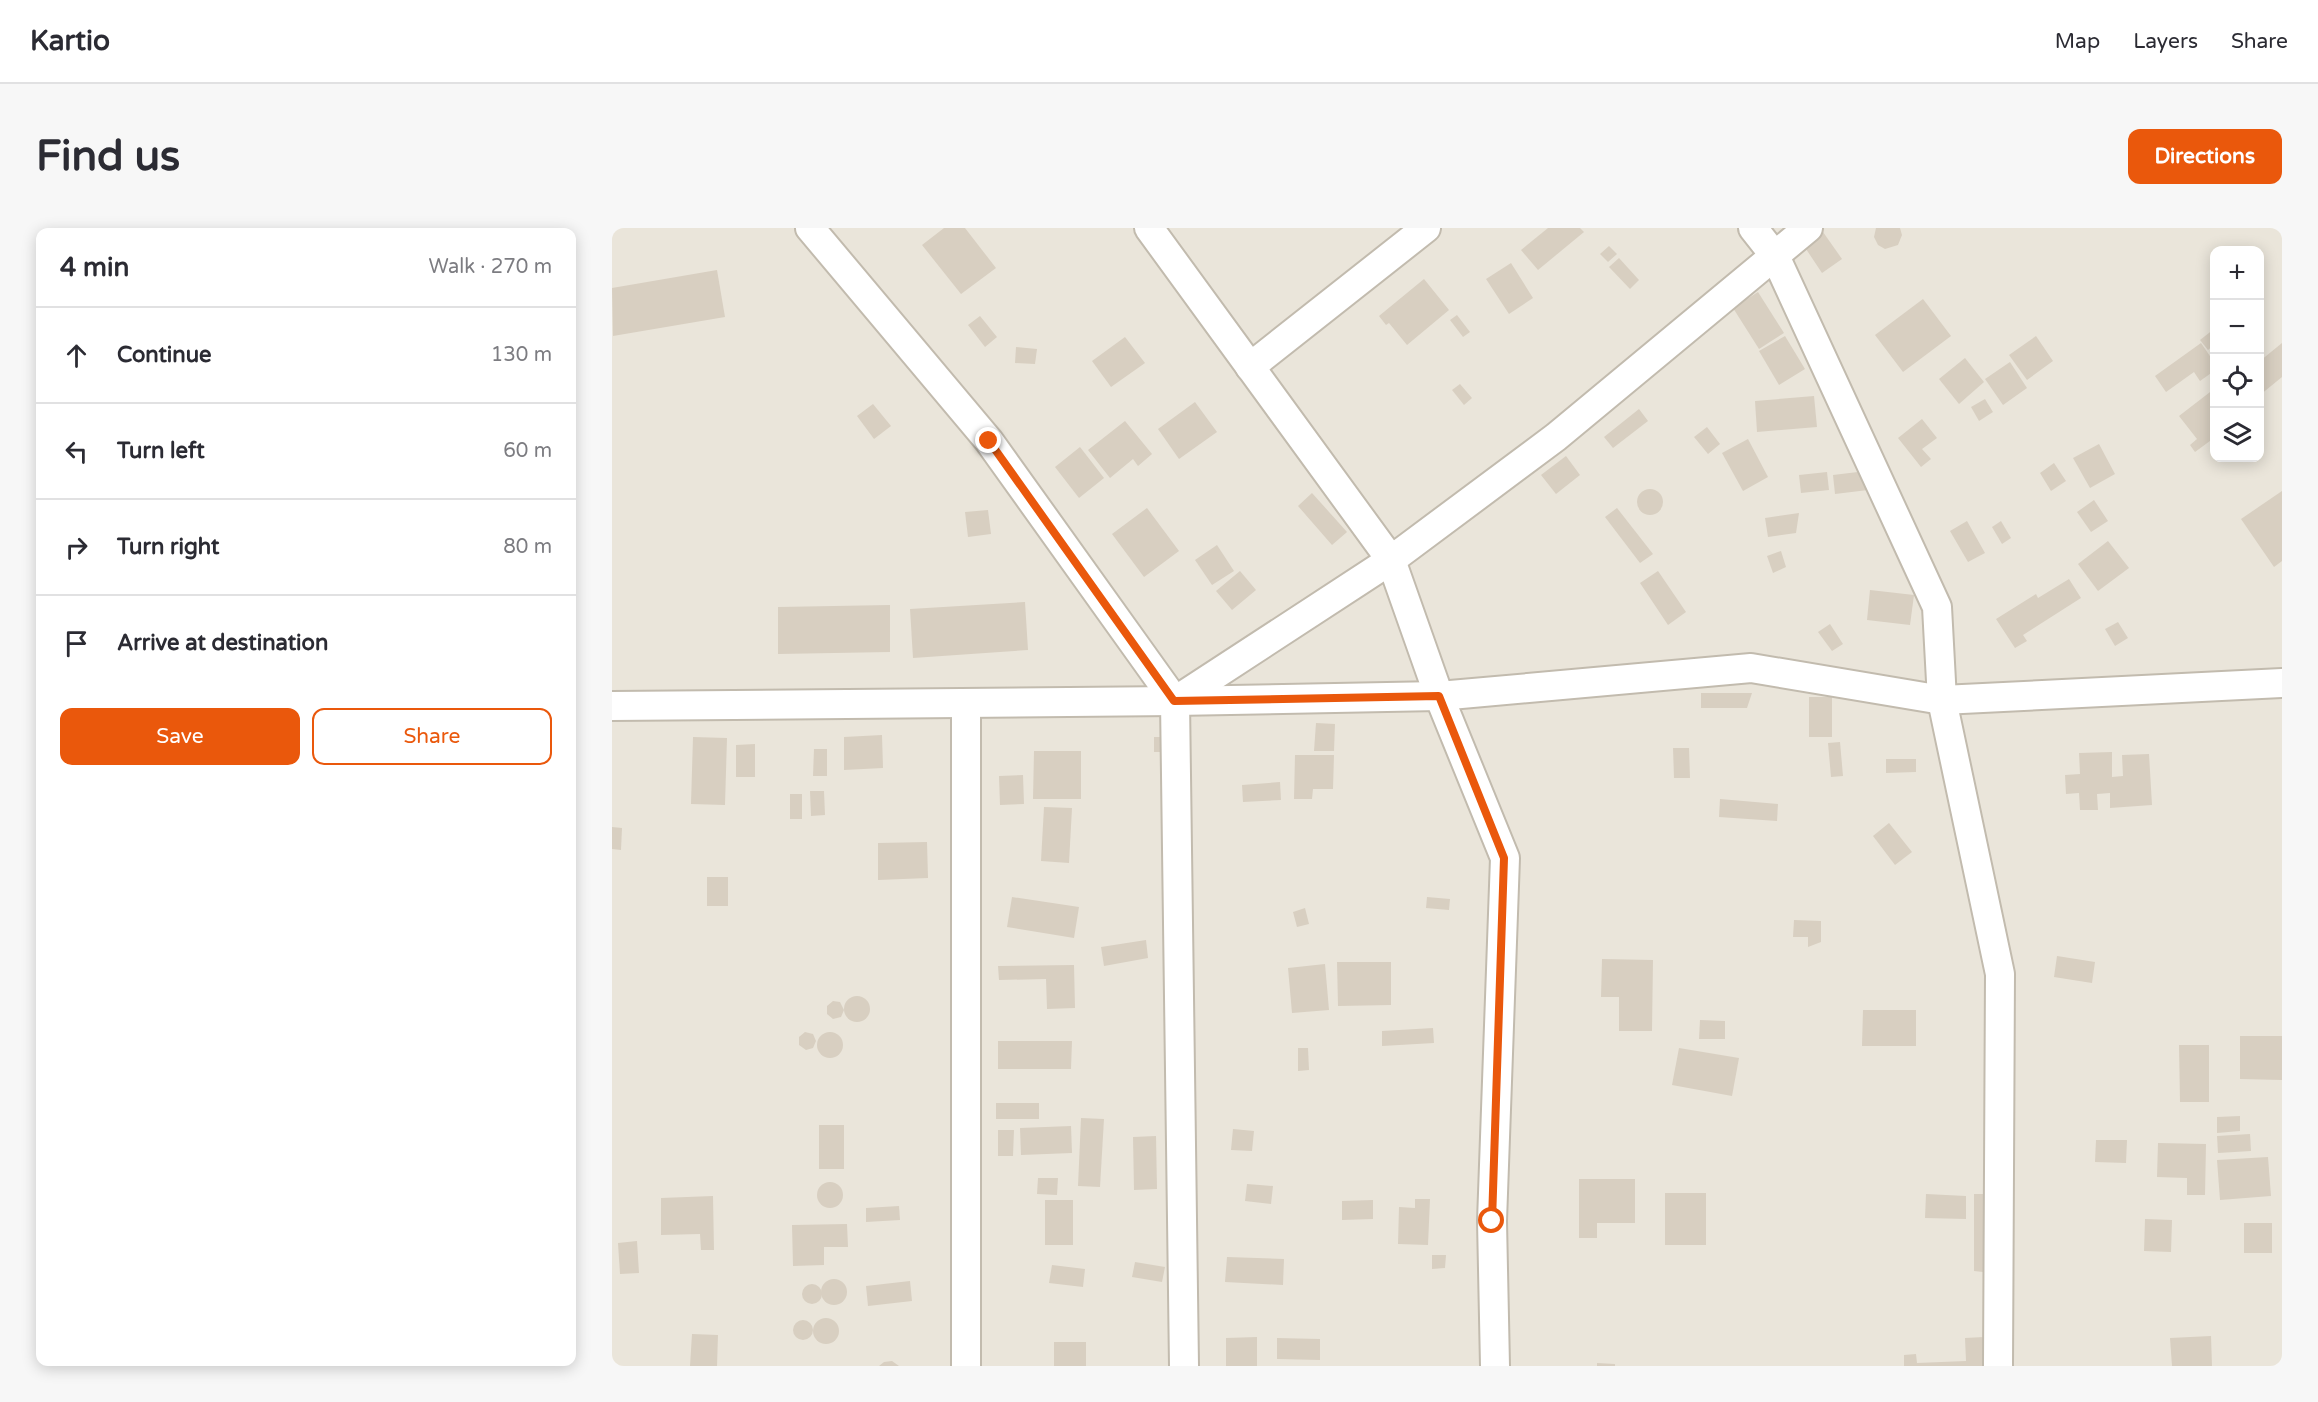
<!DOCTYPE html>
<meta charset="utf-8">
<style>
body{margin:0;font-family:"Varela Round",sans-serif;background:#f7f7f7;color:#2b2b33}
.controls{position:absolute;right:18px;top:18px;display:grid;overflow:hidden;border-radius:12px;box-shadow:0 3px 15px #0003}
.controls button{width:54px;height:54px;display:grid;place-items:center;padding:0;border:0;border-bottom:2px solid #e1e1e2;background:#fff;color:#2b2b33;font:30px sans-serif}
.stop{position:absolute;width:18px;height:18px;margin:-14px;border:4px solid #ea580c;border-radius:50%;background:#fff}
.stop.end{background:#ea580c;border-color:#fff;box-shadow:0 2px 6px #0008}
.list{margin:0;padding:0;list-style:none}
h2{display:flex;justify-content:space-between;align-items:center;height:78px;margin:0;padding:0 24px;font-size:26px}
h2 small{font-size:20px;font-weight:400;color:#7c7c81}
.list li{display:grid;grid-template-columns:39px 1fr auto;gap:18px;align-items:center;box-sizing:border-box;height:96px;padding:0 24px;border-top:2px solid #e1e1e2}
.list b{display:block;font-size:22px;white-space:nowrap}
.list em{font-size:20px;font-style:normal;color:#7c7c81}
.actions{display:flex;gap:12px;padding:18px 24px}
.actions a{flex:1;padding:14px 0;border:2px solid #ea580c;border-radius:12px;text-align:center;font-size:21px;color:#ea580c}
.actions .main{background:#ea580c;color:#fff}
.icon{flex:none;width:33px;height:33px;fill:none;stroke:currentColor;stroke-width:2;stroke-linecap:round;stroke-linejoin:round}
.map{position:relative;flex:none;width:1670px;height:1138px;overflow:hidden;border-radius:12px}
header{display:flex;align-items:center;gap:36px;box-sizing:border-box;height:84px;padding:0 30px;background:#fff;border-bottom:2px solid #e1e1e2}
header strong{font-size:28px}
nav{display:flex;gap:33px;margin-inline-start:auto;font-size:21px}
.intro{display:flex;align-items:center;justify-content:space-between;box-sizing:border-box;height:144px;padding:0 36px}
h1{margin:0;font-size:42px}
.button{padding:15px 27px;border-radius:12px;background:#ea580c;color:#fff;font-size:21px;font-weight:700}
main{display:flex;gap:36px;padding:0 36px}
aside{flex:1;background:#fff;border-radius:12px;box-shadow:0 3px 15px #0003}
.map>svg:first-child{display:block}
.residential{fill:#eae5da;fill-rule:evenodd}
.building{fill:#d8cfc1}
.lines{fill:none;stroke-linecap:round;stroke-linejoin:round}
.minor-casing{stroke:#c2bbae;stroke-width:32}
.minor{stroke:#fff;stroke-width:28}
.route{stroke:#ea580c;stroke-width:8}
</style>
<header>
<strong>Kartio</strong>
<nav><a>Map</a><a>Layers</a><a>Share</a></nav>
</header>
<div class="intro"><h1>Find us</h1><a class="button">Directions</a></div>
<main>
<aside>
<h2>4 min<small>Walk · 270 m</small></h2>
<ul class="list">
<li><svg class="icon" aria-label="ahead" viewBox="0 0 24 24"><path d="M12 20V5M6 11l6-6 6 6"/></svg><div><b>Continue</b></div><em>130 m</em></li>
<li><svg class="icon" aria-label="left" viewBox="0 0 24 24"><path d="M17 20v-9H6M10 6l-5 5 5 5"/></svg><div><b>Turn left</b></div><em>60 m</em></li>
<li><svg class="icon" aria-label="right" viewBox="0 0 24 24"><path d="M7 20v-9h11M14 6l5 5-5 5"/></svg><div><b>Turn right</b></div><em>80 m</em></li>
<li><svg class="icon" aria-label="arrive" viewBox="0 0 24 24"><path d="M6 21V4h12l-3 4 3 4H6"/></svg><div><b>Arrive at destination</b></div></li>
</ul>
<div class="actions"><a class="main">Save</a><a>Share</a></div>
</aside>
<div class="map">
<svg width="1670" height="1138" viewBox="0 0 1670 1138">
<rect width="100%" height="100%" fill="#f6f3ec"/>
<!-- residential -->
<path class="residential" d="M0,0h1670v1138h-1670zM1602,22h46v208h-46z"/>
<!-- building -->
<g class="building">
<polygon points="332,0 353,0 384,40 349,66 310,17"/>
<polygon points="936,0 968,0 972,4 926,42 909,22"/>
<polygon points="1288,0 1290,7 1286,17 1273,21 1266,17 1262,9 1264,0"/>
<polygon points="1211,4 1230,31 1210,45 1192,18"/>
<polygon points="997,18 1005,26 996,34 988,26"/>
<polygon points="1007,30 1027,52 1018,61 997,39"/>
<polygon points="899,35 921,70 897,86 874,51"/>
<polygon points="105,42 113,89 1,108 0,60"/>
<polygon points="812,51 837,82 795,117 777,95 774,97 767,88"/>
<polygon points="1146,64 1172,105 1147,121 1121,80"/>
<polygon points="1311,71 1339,108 1291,144 1263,107"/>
<polygon points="845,87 858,104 851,109 838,92"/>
<polygon points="368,88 385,109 373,119 356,97"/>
<polygon points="1602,101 1602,117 1596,122 1588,112"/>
<polygon points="1173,108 1193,141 1167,157 1147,123"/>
<polygon points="1424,108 1441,133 1415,152 1397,127"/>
<polygon points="513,109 533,135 499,159 480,133"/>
<polygon points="1589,115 1602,134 1602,143 1588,153 1582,144 1554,164 1543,148"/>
<polygon points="1670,115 1670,149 1648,167 1648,133"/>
<polygon points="404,119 425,121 423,136 403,135"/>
<polygon points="1353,130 1372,154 1347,176 1327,151"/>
<polygon points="1398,134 1415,160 1391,177 1373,151"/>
<polygon points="848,156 860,170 852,177 840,162"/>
<polygon points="1602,161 1602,210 1583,224 1578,217 1585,211 1567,188"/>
<polygon points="1202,168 1205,199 1145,204 1143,173"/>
<polygon points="1373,171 1381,184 1367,193 1359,179"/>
<polygon points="583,174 605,204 567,231 546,201"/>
<polygon points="261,176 279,198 262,211 245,188"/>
<polygon points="1027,181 1036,193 1001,220 992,209"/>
<polygon points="1310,191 1325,210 1310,221 1319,231 1309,239 1286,210"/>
<polygon points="513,193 540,226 526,238 521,231 498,250 476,222"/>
<polygon points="1095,199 1108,216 1096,226 1082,209"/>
<polygon points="1136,211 1156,249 1131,263 1110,225"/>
<polygon points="1487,216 1503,246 1478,260 1461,230"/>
<polygon points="468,219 492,250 467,270 443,239"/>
<polygon points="954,228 968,247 944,266 929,247"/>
<polygon points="1442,235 1454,253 1439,263 1428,245"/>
<polygon points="1254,243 1256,262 1223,266 1221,247"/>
<polygon points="1215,244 1217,262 1189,265 1187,247"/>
<circle cx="1038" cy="274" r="13"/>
<polygon points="1670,263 1670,333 1662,339 1629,291"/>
<polygon points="700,265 735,304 720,317 686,278"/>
<polygon points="1482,272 1496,293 1479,304 1465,284"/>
<polygon points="535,280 567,323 532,349 500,306"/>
<polygon points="1005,280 1041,326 1028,335 993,289"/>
<polygon points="376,282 379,306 356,309 353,284"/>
<polygon points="1187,285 1184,305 1156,309 1153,290"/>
<polygon points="1355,293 1373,325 1356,334 1338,303"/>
<polygon points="1389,293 1399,310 1390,316 1380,299"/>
<polygon points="1496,313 1517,340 1486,363 1466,336"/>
<polygon points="605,317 622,343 600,357 583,332"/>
<polygon points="1169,323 1174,339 1161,345 1155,328"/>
<polygon points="628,343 644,362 620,382 604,363"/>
<polygon points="1046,343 1074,384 1056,397 1028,355"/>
<polygon points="1457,351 1469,370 1411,407 1415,413 1403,420 1384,391 1424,366 1426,370"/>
<polygon points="1258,362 1302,367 1298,397 1255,392"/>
<polygon points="413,374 416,422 301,430 298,381"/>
<polygon points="278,377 278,424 166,426 166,379"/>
<polygon points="1506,394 1516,410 1503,418 1493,401"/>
<polygon points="1218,396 1231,416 1220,423 1206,404"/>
<polygon points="1089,465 1140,465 1135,480 1089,480"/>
<rect x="1197" y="469" width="23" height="40"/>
<polygon points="704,495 723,496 722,523 702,523"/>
<polygon points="270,507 271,540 232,542 232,509"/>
<polygon points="81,509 115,510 113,577 79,576"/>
<rect x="542" y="509" width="11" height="15"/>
<polygon points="1228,514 1231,548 1219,549 1216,515"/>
<polygon points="143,516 143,549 124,549 124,517"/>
<polygon points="1061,520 1077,520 1078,550 1062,550"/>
<polygon points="202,521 215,521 215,548 201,548"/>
<polygon points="422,523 469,523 469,571 421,571"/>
<polygon points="1500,524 1500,549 1511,548 1510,527 1537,526 1540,577 1498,580 1498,565 1485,566 1486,582 1468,582 1467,565 1454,566 1453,547 1468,546 1467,525"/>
<polygon points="683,527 722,527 721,561 701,561 700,571 682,571"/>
<polygon points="1274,531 1304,531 1304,544 1274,545"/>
<polygon points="411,547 412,576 388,577 387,548"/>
<polygon points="668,554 669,572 631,574 630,557"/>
<polygon points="198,563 212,563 213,587 199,588"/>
<rect x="178" y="566" width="12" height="25"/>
<polygon points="1108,571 1166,576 1165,593 1107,589"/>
<polygon points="432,579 460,580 457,635 429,633"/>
<polygon points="1277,595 1300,624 1283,637 1261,608"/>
<polygon points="0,599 10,600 9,622 0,621"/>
<polygon points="315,614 316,650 266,652 266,615"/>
<rect x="95" y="649" width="21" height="29"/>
<polygon points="400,669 467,679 462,710 395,699"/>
<polygon points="815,669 838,671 837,682 814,680"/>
<polygon points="693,680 697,696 685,699 681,684"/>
<polygon points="1182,692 1209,693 1209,714 1196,719 1196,709 1181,709"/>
<polygon points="534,712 536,730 492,738 489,719"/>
<polygon points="1445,728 1483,734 1480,755 1442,749"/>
<polygon points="990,731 1041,732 1040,803 1007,803 1007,769 989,769"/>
<polygon points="725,734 779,734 779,777 726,778"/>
<polygon points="713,736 717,782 680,785 676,740"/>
<polygon points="462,737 463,780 435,781 434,751 387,752 386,738"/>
<circle cx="245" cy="781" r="13"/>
<polygon points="221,773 228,774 232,782 229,789 221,791 215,786 215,778"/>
<polygon points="1251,782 1304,782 1304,818 1250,818"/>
<polygon points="1088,792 1113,793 1113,811 1087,811"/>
<polygon points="821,800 822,815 770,818 770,803"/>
<polygon points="193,804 201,806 204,813 201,820 194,822 187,817 187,809"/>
<circle cx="218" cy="817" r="13"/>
<polygon points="1628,808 1670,808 1670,852 1628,851"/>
<polygon points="386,813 460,813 459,841 386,841"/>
<polygon points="1567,817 1597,817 1597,874 1568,874"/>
<polygon points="686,820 696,820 697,842 686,843"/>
<polygon points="1067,820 1127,830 1120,868 1060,857"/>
<rect x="384" y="875" width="43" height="16"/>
<polygon points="1628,888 1628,903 1605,905 1605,889"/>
<polygon points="469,890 492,891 488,959 466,958"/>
<rect x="207" y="897" width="25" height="44"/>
<polygon points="459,898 460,925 409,927 408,900"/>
<polygon points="621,901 642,903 640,923 619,922"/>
<polygon points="386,902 402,902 401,928 386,928"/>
<polygon points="1638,906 1639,923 1606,925 1605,908"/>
<polygon points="544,908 545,961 522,962 521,909"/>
<polygon points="1484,912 1515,912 1514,935 1483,934"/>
<polygon points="1546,915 1594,916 1593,967 1575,967 1575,950 1545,949"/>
<polygon points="1656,929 1659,968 1608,972 1605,932"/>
<polygon points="426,950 446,950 445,967 425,966"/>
<polygon points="967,951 1023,951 1023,995 985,995 985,1010 967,1010"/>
<circle cx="218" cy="967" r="13"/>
<polygon points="635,956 661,958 659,976 633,973"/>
<rect x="1053" y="965" width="41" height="52"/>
<polygon points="1314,966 1354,968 1354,991 1313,990"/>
<polygon points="1362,966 1372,966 1371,1044 1362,1043"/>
<polygon points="101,968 102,1022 89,1022 88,1006 49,1007 49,970"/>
<polygon points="803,971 818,971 816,1017 786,1016 787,979 803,980"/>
<rect x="433" y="972" width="28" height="45"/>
<polygon points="761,972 761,991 730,992 730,973"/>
<polygon points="287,978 288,992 254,994 254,980"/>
<polygon points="1533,991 1560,992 1559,1024 1532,1023"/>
<rect x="1632" y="995" width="28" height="30"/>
<polygon points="235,996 236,1019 212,1019 212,1037 181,1038 180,997"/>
<polygon points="25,1013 27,1045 8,1046 6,1015"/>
<polygon points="820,1027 834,1027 833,1040 820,1041"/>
<polygon points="615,1029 672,1031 671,1057 613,1054"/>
<polygon points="523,1034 553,1039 550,1054 520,1049"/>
<polygon points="440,1037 473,1041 471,1059 437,1055"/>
<circle cx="222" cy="1064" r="13"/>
<polygon points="298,1053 300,1073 256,1078 254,1058"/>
<circle cx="200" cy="1066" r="10"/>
<circle cx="214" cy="1103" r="13"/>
<circle cx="191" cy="1102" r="10"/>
<polygon points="80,1106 106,1107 105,1138 78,1138"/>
<polygon points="1599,1108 1600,1138 1560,1138 1558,1110"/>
<polygon points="645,1109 645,1138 614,1138 614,1110"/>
<polygon points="1372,1109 1373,1138 1292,1138 1292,1127 1304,1126 1305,1135 1354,1133 1353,1110"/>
<polygon points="665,1110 708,1111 708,1132 665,1131"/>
<rect x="442" y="1114" width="32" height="24"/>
<polygon points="280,1133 287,1138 267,1138 272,1134"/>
<polygon points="985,1135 1003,1136 1003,1138 985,1138"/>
</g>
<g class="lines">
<!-- minor casing -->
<g class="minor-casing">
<g id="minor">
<polyline points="198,0 377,213 563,473 572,1138"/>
<polyline points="537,0 779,332 827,468 893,630 880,993 883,1138"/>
<polyline points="1141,0 1163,28 1325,379 1330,472 1388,746 1386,1138"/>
<polyline points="638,139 814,0"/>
<polyline points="563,473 827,468 1139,440 1330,472 1670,455"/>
<polyline points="354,476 354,1138"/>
<polyline points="0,478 563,473 779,332 944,209 1196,0"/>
</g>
</g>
<!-- minor -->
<use href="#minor" class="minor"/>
</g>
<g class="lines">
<!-- route -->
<polyline class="route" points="377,213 562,473 827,468 892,630 880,993"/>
</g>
</svg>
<div class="controls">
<button>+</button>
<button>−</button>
<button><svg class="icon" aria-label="locate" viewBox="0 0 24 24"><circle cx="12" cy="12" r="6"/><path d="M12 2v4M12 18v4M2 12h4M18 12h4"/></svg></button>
<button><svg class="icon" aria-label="layers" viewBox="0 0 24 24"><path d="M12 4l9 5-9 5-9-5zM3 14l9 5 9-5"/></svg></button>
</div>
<div class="stop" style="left:880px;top:993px"></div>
<div class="stop end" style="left:377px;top:213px"></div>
</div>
</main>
